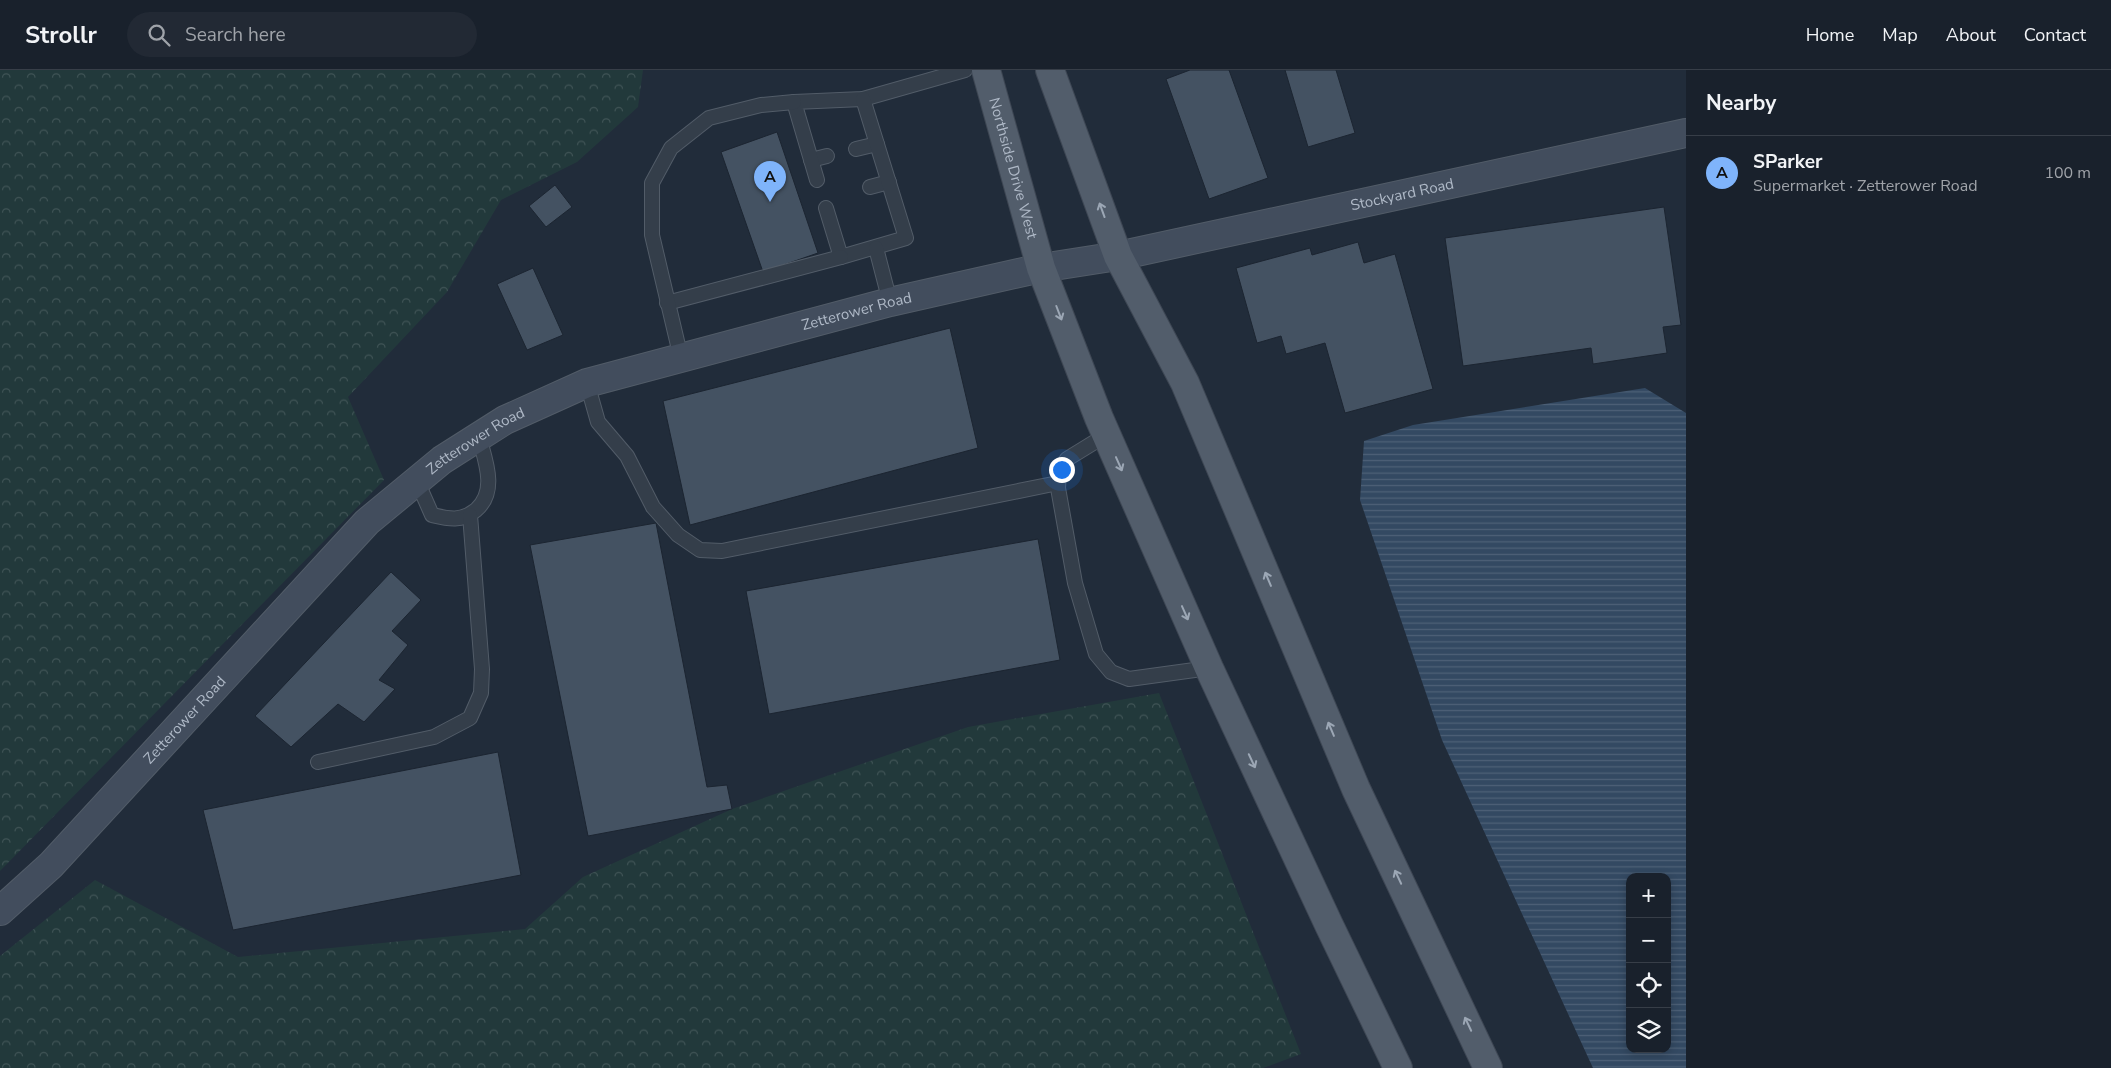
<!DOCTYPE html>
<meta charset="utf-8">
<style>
body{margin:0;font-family:"Nunito Sans",sans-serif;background:#222934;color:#f1f3f6}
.controls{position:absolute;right:15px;bottom:15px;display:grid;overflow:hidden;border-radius:10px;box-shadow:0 2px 8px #0003}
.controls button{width:45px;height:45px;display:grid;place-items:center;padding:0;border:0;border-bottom:1px solid #373e48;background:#19212c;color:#f1f3f6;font:25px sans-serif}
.you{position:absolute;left:1061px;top:399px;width:18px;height:18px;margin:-12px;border:4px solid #fff;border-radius:50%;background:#1a73e8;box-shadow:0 0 0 8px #1a73e833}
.badge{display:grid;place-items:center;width:32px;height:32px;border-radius:50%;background:#7fb4fb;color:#111;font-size:16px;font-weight:700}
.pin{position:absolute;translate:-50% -41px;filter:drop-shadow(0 1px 2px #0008)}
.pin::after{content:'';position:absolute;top:26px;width:18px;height:15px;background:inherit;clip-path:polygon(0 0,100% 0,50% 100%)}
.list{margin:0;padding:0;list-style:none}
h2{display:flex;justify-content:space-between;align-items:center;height:65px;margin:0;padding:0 20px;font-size:21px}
h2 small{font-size:16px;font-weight:400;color:#9fa3a9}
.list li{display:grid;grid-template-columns:32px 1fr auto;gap:15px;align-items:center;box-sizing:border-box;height:75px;padding:0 20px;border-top:1px solid #373e48}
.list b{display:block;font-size:19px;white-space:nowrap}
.list p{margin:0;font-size:16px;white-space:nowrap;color:#9fa3a9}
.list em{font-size:16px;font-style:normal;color:#9fa3a9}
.icon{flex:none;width:28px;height:28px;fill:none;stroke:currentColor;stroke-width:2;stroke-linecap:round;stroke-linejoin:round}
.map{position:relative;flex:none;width:1686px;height:998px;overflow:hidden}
header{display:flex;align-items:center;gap:30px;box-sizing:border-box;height:70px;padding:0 25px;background:#19212c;border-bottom:1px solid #373e48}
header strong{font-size:24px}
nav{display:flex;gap:28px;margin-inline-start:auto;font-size:18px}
.search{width:350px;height:45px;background:#222934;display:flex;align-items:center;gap:12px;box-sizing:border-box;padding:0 18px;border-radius:28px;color:#9fa3a9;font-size:19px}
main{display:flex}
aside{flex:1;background:#19212c}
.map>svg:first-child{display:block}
.forest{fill:url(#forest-crowns)}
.water{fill:url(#water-rules);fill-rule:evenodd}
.building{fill:#445262;stroke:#1c2531}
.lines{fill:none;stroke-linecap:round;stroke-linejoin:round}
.lane-casing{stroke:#525c68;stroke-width:16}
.secondary-casing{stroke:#525c68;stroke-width:30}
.primary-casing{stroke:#3e4754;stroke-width:30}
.lane{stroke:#343e4a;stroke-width:14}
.secondary{stroke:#424d5d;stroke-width:28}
.primary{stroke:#525d6b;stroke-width:28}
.oneway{stroke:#9ca7b5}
.labels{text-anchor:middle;stroke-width:4;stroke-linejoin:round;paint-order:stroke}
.street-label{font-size:15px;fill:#afb9c7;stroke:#1a232f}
</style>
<header>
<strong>Strollr</strong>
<div class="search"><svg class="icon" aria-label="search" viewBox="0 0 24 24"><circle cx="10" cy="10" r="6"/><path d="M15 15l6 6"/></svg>Search here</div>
<nav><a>Home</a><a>Map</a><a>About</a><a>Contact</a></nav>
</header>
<main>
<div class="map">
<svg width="1686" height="998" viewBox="0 0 1686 998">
<defs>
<pattern id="forest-crowns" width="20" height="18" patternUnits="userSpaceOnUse" patternTransform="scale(1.25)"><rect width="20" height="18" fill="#22393b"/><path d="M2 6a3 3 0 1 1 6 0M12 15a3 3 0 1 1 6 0" fill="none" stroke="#405456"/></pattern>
<pattern id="water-rules" width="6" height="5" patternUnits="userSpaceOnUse" patternTransform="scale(1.25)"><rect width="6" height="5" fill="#334962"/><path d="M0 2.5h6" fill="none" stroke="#4e6177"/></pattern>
</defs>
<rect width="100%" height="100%" fill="#212c3a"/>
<!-- forest -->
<g class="forest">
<polygon points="0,0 643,0 638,37 577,92 501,130 447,222 348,327 384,410 0,801"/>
<polygon points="1159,623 1301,984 1263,998 0,998 0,886 95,810 238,887 525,859 583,807 732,739 968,657"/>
</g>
<!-- water -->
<path class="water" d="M1645,318l41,25v655h-93l-151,-328 -82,-240 4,-59 49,-16zM1630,807h37v172h-37z"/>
<!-- building -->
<g class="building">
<polygon points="1190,0 1229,0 1268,108 1209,129 1166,9"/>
<polygon points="1285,0 1336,0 1355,63 1308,77"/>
<polygon points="777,62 818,183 763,202 721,82"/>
<polygon points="555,115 572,137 546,157 529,136"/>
<polygon points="1664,137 1681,255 1663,257 1667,283 1593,294 1591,278 1463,296 1445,168"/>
<polygon points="1358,172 1364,193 1395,184 1433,319 1345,343 1325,273 1286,284 1281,266 1257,273 1236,198 1310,178 1312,185"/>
<polygon points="533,198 563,265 527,280 497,214"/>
<polygon points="950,258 978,378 690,455 663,331"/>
<polygon points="656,453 707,717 727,715 732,739 588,766 530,475"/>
<polygon points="1038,469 1060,590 769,644 746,521"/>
<polygon points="391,502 421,530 392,561 408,575 379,610 395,619 364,652 338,634 291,677 255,646"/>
<polygon points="498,682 521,805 233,860 203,740"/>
</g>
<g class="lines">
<!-- lane casing -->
<g class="lane-casing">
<g id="lane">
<polyline points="856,79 877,74"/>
<polyline points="811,90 827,86"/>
<polyline points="817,110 794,32 863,29 965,0"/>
<polyline points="870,117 889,112"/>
<polyline points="826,138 841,187 906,168 863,29"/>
<polyline points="876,178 890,232"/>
<polyline points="667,233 841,187"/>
<polyline points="681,288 652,165 652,113 671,78 709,48 761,35 794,32"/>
<polyline points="587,313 598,352 627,386 653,437 678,465 700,480 722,481 1058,413"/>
<polyline points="1106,365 1067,389 1059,402 1058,418 1075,513 1096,584 1111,602 1129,609 1209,598"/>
<path d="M417,411l15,34c17,4 29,7 44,-5 22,-19 9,-50 3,-73"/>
<polyline points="318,692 434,667 470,648 481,623 482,599 470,445"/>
</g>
</g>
<!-- secondary casing -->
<g class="secondary-casing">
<g id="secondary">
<path id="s1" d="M0,841l51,-46 316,-343 75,-62 63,-40 82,-37 303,-81 151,-34 77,-12 568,-123"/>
</g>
</g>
<!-- primary casing -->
<g class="primary-casing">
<g id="primary">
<path id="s2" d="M986,0l55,198 58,150 110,250 120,257 69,143"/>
<polyline points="1050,0 1118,186 1185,313 1356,719 1488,998"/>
</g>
</g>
<!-- lane -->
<use href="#lane" class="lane"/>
<!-- secondary -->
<use href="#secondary" class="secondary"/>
<!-- primary -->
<use href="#primary" class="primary"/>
</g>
<!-- one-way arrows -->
<defs><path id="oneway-shaft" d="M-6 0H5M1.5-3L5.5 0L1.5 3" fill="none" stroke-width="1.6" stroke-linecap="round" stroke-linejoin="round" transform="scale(1.25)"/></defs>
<g class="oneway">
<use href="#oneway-shaft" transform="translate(1102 140) rotate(-110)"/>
<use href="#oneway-shaft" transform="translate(1059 243) rotate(69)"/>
<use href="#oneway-shaft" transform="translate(1119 394) rotate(66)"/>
<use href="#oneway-shaft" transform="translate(1268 509) rotate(-113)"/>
<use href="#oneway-shaft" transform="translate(1185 543) rotate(66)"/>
<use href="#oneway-shaft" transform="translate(1331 659) rotate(-113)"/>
<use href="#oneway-shaft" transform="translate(1252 691) rotate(65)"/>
<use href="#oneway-shaft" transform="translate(1398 807) rotate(-115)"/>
<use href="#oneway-shaft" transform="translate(1468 954) rotate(-115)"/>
</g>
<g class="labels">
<!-- street labels -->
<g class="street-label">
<text dy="5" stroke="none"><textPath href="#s2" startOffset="102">Northside Drive West</textPath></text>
<text dy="5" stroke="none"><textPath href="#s1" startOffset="1634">Stockyard Road</textPath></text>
<text dy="5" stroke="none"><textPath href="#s1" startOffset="1076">Zetterower Road</textPath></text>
<text dy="5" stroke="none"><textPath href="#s1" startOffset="671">Zetterower Road</textPath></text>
<text dy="5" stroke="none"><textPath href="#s1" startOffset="266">Zetterower Road</textPath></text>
</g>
</g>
</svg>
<div class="controls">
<button>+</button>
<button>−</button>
<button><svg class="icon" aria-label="locate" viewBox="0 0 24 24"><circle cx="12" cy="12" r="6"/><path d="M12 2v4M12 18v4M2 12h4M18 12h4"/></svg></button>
<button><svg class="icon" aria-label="layers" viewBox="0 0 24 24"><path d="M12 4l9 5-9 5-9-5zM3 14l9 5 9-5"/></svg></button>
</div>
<div class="you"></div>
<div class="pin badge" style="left:770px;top:132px">A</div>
</div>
<aside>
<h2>Nearby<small></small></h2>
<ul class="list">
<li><span class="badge">A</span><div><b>SParker</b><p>Supermarket · Zetterower Road</p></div><em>100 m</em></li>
</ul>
</aside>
</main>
